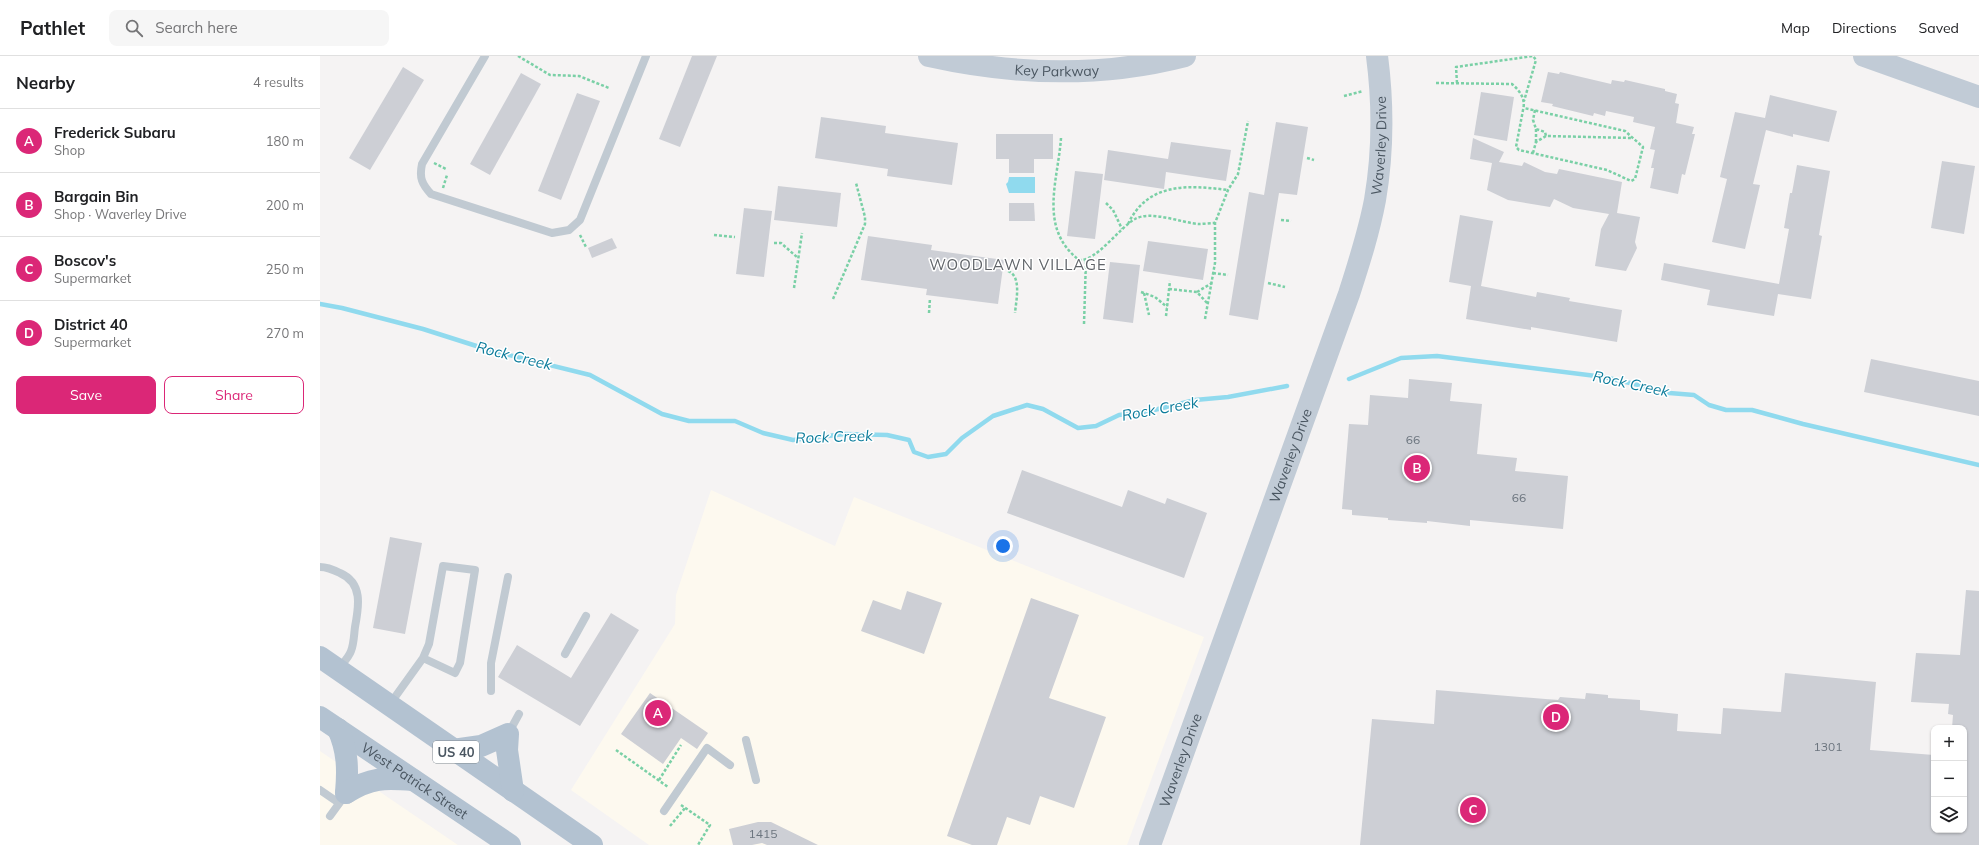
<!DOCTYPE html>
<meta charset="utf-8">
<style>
body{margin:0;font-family:Mulish,sans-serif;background:#f6f6f6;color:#202124}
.controls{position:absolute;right:12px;bottom:12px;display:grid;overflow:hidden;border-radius:8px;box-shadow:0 1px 3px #0004}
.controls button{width:36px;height:36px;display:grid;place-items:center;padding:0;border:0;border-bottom:1px solid #e0e0e0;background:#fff;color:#202124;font:20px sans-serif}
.you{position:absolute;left:683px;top:490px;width:14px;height:14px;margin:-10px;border:3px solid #fff;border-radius:50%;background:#1a73e8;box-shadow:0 0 0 6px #1a73e833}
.badge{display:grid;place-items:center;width:26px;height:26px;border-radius:50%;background:#db2777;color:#fff;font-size:13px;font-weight:700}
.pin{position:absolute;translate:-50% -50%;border:2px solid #fff;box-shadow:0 1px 4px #0006}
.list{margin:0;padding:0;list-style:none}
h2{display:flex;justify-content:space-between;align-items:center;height:52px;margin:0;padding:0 16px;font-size:17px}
h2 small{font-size:13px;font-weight:400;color:#757577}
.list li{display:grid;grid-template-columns:26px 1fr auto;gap:12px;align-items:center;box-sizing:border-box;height:64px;padding:0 16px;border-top:1px solid #e0e0e0}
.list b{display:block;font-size:15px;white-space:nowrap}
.list p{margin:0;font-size:13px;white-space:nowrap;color:#757577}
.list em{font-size:13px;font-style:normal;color:#757577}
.actions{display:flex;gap:8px;padding:12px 16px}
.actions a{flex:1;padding:9px 0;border:1px solid #db2777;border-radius:8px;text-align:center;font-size:14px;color:#db2777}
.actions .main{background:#db2777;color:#fff}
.icon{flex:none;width:22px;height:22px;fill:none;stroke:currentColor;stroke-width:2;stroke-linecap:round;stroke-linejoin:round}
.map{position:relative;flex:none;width:1659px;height:789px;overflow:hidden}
header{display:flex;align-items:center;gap:24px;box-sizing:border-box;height:56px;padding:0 20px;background:#fff;border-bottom:1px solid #e0e0e0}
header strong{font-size:19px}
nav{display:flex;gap:22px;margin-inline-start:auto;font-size:14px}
.search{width:280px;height:36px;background:#f6f6f6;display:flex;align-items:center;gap:10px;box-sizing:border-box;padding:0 14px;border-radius:8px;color:#757577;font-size:15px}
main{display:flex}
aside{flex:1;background:#fff}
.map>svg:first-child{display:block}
.commercial{fill:#fdf9ef}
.water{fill:#90daee}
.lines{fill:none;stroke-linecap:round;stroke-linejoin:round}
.stream{stroke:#90daee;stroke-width:4.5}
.building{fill:#cdcfd5}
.path{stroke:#7ad0a6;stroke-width:2.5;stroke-dasharray:3 2;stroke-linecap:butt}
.lane{stroke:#c1cad2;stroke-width:8}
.secondary{stroke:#c1cbd6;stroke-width:22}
.primary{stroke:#b3c2d1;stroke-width:22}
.labels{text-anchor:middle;stroke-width:3;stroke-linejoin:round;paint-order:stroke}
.number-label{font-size:12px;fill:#6b747e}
.shield{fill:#fff;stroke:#808990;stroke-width:1}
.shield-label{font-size:13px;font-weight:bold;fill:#4a5661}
.street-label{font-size:14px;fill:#4a5661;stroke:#fff}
.neighbourhood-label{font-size:15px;letter-spacing:1px;fill:#5f6368;stroke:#fff}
.water-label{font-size:15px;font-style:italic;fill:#0c7c9b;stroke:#fff}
</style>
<header>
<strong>Pathlet</strong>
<div class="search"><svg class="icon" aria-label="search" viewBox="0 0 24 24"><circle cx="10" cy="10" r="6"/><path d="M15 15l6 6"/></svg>Search here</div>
<nav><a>Map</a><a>Directions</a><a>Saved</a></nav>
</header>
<main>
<aside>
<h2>Nearby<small>4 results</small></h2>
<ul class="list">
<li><span class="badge">A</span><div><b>Frederick Subaru</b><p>Shop</p></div><em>180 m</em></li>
<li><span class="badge">B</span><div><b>Bargain Bin</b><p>Shop · Waverley Drive</p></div><em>200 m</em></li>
<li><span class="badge">C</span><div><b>Boscov's</b><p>Supermarket</p></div><em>250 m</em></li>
<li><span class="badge">D</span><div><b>District 40</b><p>Supermarket</p></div><em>270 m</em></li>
</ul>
<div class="actions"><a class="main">Save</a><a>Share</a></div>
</aside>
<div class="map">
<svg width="1659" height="789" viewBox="0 0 1659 789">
<rect width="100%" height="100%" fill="#f5f3f3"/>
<!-- commercial -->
<g class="commercial">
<polygon points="391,434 515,490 534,441 884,581 807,789 329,789 251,734 355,568 356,539"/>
<polygon points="0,695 138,789 0,789"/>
</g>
<!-- water -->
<polygon class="water" points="689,121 715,121 715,137 689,137 686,128 688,126"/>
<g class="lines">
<!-- stream -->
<g class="stream">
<polyline points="0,248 22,252 103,273 169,294 270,319 342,358 369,365 415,365 443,377 473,384 525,378 567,379 589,384 594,396 608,401 626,398 642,382 673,360 707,349 723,353 758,372 776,370 799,359 830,355 875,344 908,341 967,330"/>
<polyline points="1029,323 1081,302 1117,300 1284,321 1323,330 1337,336 1374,339 1389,349 1406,354 1432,354 1483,368 1659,409"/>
</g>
</g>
<!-- building -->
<g class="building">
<polygon points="372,0 397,0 360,91 339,83"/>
<polygon points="83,11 104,24 50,114 29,102"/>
<polygon points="1228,16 1239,18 1240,16 1291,28 1292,24 1304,26 1305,24 1345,33 1345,35 1357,38 1355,47 1359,48 1356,67 1374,71 1372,78 1375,78 1365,119 1362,118 1358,138 1330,132 1334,112 1331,112 1335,94 1330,93 1335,71 1313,66 1314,61 1286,55 1285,60 1274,57 1273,60 1232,50 1233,48 1221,46"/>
<polygon points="201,17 221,28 170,119 150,108"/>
<polygon points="1161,36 1194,41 1187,85 1154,79"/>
<polygon points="257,37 280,45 241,144 218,135"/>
<polygon points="1450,39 1517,55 1509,86 1473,78 1473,81 1446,74 1433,128 1440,129 1425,193 1392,186 1407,123 1400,121 1415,56 1445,62"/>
<polygon points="501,61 566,70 565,77 638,87 632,129 567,120 568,113 495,102"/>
<polygon points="956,66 988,71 977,139 959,137 938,264 909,259 929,136 944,139"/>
<polygon points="676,78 733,78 733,103 714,103 714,117 689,117 689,103 676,103"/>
<polygon points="1153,82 1184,96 1179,106 1202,110 1204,106 1225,116 1237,118 1239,113 1302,126 1297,157 1320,161 1315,186 1317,192 1306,215 1275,210 1281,173 1289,158 1253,152 1234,143 1230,151 1188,144 1167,134 1172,107 1150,103"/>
<polygon points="851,86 911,94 906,125 846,116 844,133 784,124 788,94 848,103"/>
<polygon points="1622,105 1655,110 1644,178 1611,172"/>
<polygon points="1477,109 1510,115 1499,179 1502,180 1491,243 1458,238 1454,260 1387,249 1390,234 1341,224 1344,207 1459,228 1469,173 1464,172 1470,137 1472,137"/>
<polygon points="755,115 783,118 775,183 747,180"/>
<polygon points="458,130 521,137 517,171 454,164"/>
<polygon points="689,147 714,147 715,165 689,165"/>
<polygon points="424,152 452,155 444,221 416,218"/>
<polygon points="1140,159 1173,165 1161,230 1216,241 1217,236 1250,242 1249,245 1302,254 1297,286 1211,271 1211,274 1146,263 1151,230 1129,226"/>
<polygon points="548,180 612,189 611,194 684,204 678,248 606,239 607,233 541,224"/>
<polygon points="292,182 297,192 272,202 268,192"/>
<polygon points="828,185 888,193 883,224 823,215"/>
<polygon points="790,206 820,209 813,267 783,263"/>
<polygon points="1551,303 1659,325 1659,360 1544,336"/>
<polygon points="1089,323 1132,327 1130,345 1162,348 1157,398 1197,402 1195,415 1248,420 1243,473 1150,464 1150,470 1107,465 1107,467 1068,464 1068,462 1032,459 1032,454 1022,453 1029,368 1048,369 1050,339 1088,342"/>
<polygon points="702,414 802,451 808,434 845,448 847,442 887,457 864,522 687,457"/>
<polygon points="70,481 102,487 85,578 53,572"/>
<polygon points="1646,534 1659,535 1659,789 1040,789 1052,663 1114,668 1116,634 1238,644 1240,641 1265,643 1266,637 1288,639 1288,642 1320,644 1320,654 1358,658 1357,675 1401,678 1403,652 1461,656 1465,617 1556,626 1550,694 1614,699 1614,774 1644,774 1644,672 1632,672 1633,659 1628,658 1629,648 1591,646 1596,597 1640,599"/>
<polygon points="587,535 622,547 604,598 541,575 553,544 581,554"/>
<polygon points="711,542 759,559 729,642 786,661 754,752 720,740 710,769 687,761 677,789 652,789 627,780"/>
<polygon points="291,557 319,574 260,670 178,621 197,589 251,622"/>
<polygon points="330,637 388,677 377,693 361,682 343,708 301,678"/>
<polygon points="438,766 451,766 498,789 447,789 442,787 432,789 413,789 409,773"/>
</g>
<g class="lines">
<!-- path -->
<g class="path">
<polyline points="198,0 230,19 259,20 289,32"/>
<path d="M1116,27l76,1c8,7 14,15 11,26l-7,37 3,3 88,20 24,11 4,-2 8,-32 -18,-16 -101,-23"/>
<polyline points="1137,27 1136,11 1213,0 1216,4 1204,45"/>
<polyline points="1024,40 1043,35"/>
<polyline points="1215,54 1213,64 1216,73 1225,76 1226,80"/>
<polyline points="1216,73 1216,86"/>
<path d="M741,82c-3,43 -23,90 18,122 17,2 41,-33 56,-41 16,-9 47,4 64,5 5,0 11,-1 16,-1"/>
<polyline points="1213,97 1216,86 1226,80 1313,82"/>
<polyline points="987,102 994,104"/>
<polyline points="114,107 126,113"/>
<polyline points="123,132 127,119"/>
<polyline points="786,147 793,154 802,173"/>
<polyline points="961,164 971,165"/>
<path d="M808,168c20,-42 60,-39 100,-34"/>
<polyline points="260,179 266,191"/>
<polyline points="394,179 415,181"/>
<polyline points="454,187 461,187 478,202"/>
<path d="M688,215c14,5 8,30 7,42"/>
<polyline points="893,217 908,219"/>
<polyline points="948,227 965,231"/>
<polyline points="474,232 482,177"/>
<polyline points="849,233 877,236 887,247"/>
<polyline points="821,236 835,241 847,251"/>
<polyline points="877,236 892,227"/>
<polyline points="824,237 829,259"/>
<polyline points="513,243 545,168 545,161 536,127"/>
<polyline points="609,257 610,242"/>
<polyline points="846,260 850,225"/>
<polyline points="885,263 895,207 895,167 908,134 918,118 928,65"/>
<polyline points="764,268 766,203"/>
<polyline points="296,694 348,731"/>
<polyline points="339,724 361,689"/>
<polyline points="361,749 390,769 378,789"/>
<polyline points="350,770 365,752"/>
</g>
<!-- lane -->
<g class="lane">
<path d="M165,0l-63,108c-3,14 0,20 9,30l121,39 17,-3 11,-10 66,-164"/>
<path d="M0,511c7,0 14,3 20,6 23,10 19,33 15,54 -1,7 -1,17 -4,24 -2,6 -8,12 -12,17"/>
<polyline points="245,598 266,560"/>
<polyline points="171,635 171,607 188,521"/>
<polyline points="70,648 103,602 109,588 123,510 155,514 140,607 135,617 103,602"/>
<polyline points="188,678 199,658"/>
<polyline points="426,684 436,724"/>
<polyline points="0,734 19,747"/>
<polyline points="344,755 387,692 410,709"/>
<polyline points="10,760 26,738"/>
</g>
<!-- secondary -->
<g class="secondary">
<path id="s1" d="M609,0c85,19 171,22 256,0"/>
<polyline points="1544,0 1659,41"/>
<path id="s2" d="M830,789l199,-551c10,-31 20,-62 26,-94 8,-47 8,-98 2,-144"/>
</g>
<!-- primary -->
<g class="primary">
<polyline points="0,601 272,789"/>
<path id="s3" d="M0,661l190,128"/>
<path d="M18,673c10,22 10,41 8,64"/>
<polyline points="133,694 161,690 188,678 187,694 193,735"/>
<path d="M26,737c25,-16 39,-15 67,-13"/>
</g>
</g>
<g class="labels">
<!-- number labels -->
<g class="number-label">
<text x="1093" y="388">66</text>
<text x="1199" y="446">66</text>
<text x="1508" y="695">1301</text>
<text x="443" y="782">1415</text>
</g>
<!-- shield labels -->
<rect class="shield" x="113" y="685" width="46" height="22" rx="3"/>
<g class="shield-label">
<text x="136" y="701">US 40</text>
</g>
<!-- street labels -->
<g class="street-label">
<text dy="5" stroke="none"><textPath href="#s1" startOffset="129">Key Parkway</textPath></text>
<text dy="5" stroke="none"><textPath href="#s2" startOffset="738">Waverley Drive</textPath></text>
<text dy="5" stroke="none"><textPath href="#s2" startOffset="414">Waverley Drive</textPath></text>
<text dy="5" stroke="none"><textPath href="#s2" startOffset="90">Waverley Drive</textPath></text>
<text dy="5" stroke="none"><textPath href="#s3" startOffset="114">West Patrick Street</textPath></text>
</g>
<!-- neighbourhood labels -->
<g class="neighbourhood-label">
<text x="698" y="214">WOODLAWN VILLAGE</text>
</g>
<!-- water labels -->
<g class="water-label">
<text transform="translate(194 300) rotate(14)" y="5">Rock Creek</text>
<text transform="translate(1311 328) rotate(12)" y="5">Rock Creek</text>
<text transform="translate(840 353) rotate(-10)" y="5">Rock Creek</text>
<text transform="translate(514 381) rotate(-2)" y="5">Rock Creek</text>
</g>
</g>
</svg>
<div class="controls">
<button>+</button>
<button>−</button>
<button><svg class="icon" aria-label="layers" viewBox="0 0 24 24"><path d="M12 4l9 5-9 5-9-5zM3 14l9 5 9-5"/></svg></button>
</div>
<div class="you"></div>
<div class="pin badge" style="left:338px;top:657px">A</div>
<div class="pin badge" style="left:1097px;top:412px">B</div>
<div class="pin badge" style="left:1153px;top:754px">C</div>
<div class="pin badge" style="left:1236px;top:661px">D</div>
</div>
</main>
